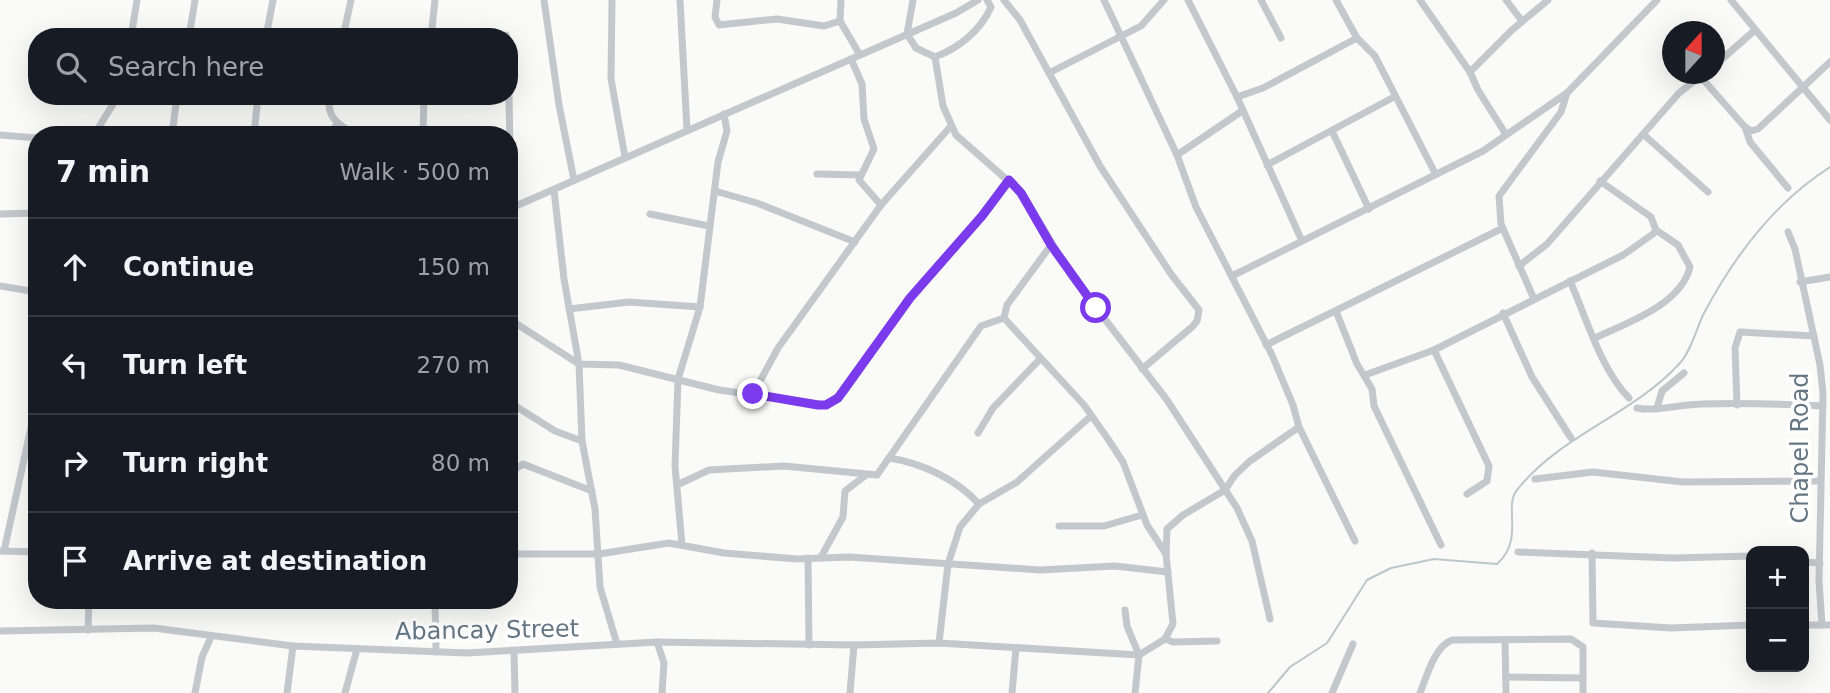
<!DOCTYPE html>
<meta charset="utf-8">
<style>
body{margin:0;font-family:"DejaVu Sans",sans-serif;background:#20242c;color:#f1f3f6}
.controls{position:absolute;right:21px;bottom:21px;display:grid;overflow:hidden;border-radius:14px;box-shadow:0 7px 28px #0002}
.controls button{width:63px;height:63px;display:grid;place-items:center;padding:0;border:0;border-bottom:2px solid #363941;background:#171b24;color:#f1f3f6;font:35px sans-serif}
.compass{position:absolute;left:1662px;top:21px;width:63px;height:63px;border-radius:50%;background:#171b24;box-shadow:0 7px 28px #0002;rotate:21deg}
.stop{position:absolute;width:21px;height:21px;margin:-16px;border:5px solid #7c3aed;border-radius:50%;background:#fff}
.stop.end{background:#7c3aed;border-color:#fff;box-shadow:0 2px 7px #0008}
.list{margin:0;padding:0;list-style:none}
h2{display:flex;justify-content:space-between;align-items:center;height:91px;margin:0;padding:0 28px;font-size:30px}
h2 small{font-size:23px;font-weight:400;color:#9ea1a6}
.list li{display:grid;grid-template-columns:46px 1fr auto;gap:21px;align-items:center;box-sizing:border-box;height:98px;padding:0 28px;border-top:2px solid #363941}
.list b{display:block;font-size:26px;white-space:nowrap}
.list em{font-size:23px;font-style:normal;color:#9ea1a6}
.icon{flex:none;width:38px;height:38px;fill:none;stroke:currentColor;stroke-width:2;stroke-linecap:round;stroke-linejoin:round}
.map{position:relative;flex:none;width:1830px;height:693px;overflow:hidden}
.search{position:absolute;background:#171b24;box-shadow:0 7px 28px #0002;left:28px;top:28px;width:490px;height:77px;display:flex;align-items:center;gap:18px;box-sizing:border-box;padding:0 24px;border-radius:28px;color:#9ea1a6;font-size:26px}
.panel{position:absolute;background:#171b24;box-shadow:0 7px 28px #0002;left:28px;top:126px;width:490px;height:483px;border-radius:28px}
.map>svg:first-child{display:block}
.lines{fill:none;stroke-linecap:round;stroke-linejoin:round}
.stream{stroke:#bbc7cb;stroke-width:2}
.minor{stroke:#c3c8cc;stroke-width:7}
.route{stroke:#7c3aed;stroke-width:9}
.labels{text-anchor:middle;stroke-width:7;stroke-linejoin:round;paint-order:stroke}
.street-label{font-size:24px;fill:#657683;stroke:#fff}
</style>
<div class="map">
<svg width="1830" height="693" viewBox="0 0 1830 693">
<rect width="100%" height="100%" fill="#fafaf8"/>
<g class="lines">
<!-- stream -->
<path class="stream" d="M1268,693l22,-26 37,-24 40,-63 24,-12 43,-9 63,5c28,-25 6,-57 20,-74 43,-55 116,-75 163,-127 11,-12 16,-33 23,-48 30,-57 72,-113 127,-148"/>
<!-- minor -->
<g class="minor">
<polyline points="544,0 559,105 574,180"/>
<polyline points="612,0 611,79 625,157"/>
<polyline points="680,0 687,130"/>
<polyline points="717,0 715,17 719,25 777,19 824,26 840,21"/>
<polyline points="841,0 840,21 860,55"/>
<path d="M913,0l-6,34 9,14 19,9c24,-9 46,-27 56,-50l-4,-7"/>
<polyline points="1004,0 1020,20 1100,166 1171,274 1199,310 1197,321 1192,327 1142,369"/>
<polyline points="1104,0 1177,155 1196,207 1272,355 1293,405 1299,427 1355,541"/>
<polyline points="1188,0 1237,97 1302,241"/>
<polyline points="1261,0 1281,38"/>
<polyline points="1336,0 1357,38 1375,56 1435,173"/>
<polyline points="1420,0 1470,72 1478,90 1505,133"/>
<polyline points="1506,0 1522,21"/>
<polyline points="1731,0 1830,120"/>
<polyline points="506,35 506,37"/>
<polyline points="131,37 137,0"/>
<polyline points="189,37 195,0"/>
<polyline points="266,37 273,0"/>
<polyline points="343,37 351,0"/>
<polyline points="431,37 435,0"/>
<polyline points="935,57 943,106 956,135 1022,193 1071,275 1167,400 1237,508 1252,541 1270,619"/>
<polyline points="851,59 862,84 864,119 874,149 859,180 881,205"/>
<polyline points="1714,66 1754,31"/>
<polyline points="1470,72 1512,30 1548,0"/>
<polyline points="1049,73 1141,26 1164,0"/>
<polyline points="1700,76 1744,126 1751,131 1758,129 1830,62"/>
<path d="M330,96c-5,21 9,29 26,39"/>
<polyline points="509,96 511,208"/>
<polyline points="1237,97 1263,88 1357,38"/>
<polyline points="1745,127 1750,142 1788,188"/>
<polyline points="1332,131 1369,209"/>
<polyline points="1643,134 1708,192"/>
<polyline points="0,135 37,138"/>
<polyline points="94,135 118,96"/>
<polyline points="172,135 177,96"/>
<polyline points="254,135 258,96"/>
<polyline points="331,135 337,123"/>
<polyline points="423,135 424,96"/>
<polyline points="1177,155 1242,111"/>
<polyline points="1267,165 1394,97"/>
<polyline points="817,174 860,175"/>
<polyline points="554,190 564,279 579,364 582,441 595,509 600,587 617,644"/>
<polyline points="715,191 757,203 855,242"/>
<polyline points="509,209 956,13 978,0"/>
<polyline points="0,214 37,213"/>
<polyline points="650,214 709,226"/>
<polyline points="1788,232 1795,249 1820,365 1823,393 1819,581 1822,625"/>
<polyline points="1519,266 1547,244 1679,93 1703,74"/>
<polyline points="1232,276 1483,151 1567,93"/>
<path d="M1570,281c17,38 30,87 59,117"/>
<polyline points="1800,282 1830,277"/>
<polyline points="0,286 37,292"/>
<polyline points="1534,299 1501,224 1499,196 1561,112 1567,93 1657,0"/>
<polyline points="569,309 629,302 700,307"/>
<polyline points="1336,311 1357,364 1372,389 1374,406 1441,545"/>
<polyline points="1503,313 1532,377 1571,438"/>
<polyline points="1004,318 1007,305 1051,245"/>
<polyline points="509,319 579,364 619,365 719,390 826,405 845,391 910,298 983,216 1009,180"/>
<path d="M1595,338c31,-15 86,-33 95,-71l-12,-22 -22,-15"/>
<polyline points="1266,345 1503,228"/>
<polyline points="1434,350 1489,466 1487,481 1467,494"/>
<polyline points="1365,375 1434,350 1623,255 1653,234 1656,230 1651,217 1600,181"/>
<polyline points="753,394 778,348 881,205 951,126"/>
<polyline points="509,402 555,431 582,441"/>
<polyline points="1737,405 1735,348 1740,332 1814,336"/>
<path d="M1637,408c20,4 43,-4 65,-4 40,-1 81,0 121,2"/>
<polyline points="1657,408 1662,391 1684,373"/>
<polyline points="978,433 993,408 1040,359"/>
<path d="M889,458c33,5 67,21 90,46"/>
<polyline points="1535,479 1593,472 1683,482 1820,481"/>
<polyline points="509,482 514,470 523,464 592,491"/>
<polyline points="679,484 709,470 784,466 877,475 981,326 1004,318 1084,405 1108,439 1123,462 1147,525 1166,554"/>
<polyline points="1059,526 1104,526 1142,515"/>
<polyline points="682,545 675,466 678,379 700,307 718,162 727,131 724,114"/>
<polyline points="1,551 37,552"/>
<polyline points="4,551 37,400"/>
<polyline points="1518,552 1673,558 1751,556"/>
<polyline points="1592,553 1593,623 1671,628 1751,625"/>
<polyline points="509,554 599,554 669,543 724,553 797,559 849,557 1040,570 1115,566 1168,572"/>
<polyline points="821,557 843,517 845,491 866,475"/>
<polyline points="808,558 809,645"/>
<polyline points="1804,562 1820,563"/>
<polyline points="435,600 436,652"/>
<polyline points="1125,610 1127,626 1139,655 1135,693"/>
<polyline points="1804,625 1830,625"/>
<polyline points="88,630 89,600"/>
<polyline points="0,631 154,628 293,646"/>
<polyline points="1165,639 1173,642 1217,641"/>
<polyline points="1505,640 1506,693"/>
<polyline points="657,642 664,663 662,693"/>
<polyline points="939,643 948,564 960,527 979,504 1017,482 1091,416"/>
<polyline points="854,645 939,643 1139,655 1165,639 1173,624 1166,554 1167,529 1183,515 1225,490 1235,475 1250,461 1299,427"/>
<polyline points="514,652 515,693"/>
<polyline points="1506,677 1583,678"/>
<polyline points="195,693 202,657 211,637"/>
<polyline points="287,693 293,646 467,653 657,642 854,645 850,693"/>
<polyline points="345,693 357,649"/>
<polyline points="1012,693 1016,648"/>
<polyline points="1332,693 1353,644"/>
<path d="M1420,693c7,-17 14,-46 32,-53l119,-1 12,8v46"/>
</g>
</g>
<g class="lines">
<!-- route -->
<polyline class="route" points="753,394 818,405 826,405 838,398 910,298 982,216 1009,180 1021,193 1051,245 1096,308"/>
</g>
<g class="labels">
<!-- street labels -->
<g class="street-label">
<text transform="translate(1800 448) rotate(-90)" y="8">Chapel Road</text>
<text transform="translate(487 630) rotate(-1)" y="8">Abancay Street</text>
</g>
</g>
</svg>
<div class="controls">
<button>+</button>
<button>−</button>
</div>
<svg class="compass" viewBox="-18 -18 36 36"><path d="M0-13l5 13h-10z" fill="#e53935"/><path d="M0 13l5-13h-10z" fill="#9ea1a6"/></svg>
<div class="stop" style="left:1096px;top:308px"></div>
<div class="stop end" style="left:753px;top:394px"></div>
<div class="search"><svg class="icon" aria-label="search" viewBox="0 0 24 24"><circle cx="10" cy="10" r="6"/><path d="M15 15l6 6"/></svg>Search here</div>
<section class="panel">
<h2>7 min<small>Walk · 500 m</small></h2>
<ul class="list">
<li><svg class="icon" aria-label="ahead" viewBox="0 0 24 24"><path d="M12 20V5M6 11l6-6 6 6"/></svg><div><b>Continue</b></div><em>150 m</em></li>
<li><svg class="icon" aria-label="left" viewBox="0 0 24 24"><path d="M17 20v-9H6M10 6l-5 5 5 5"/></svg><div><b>Turn left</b></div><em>270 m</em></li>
<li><svg class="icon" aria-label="right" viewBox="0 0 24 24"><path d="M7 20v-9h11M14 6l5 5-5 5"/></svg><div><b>Turn right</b></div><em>80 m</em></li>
<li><svg class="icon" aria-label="arrive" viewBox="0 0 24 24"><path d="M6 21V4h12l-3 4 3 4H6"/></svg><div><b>Arrive at destination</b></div></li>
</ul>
</section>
</div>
